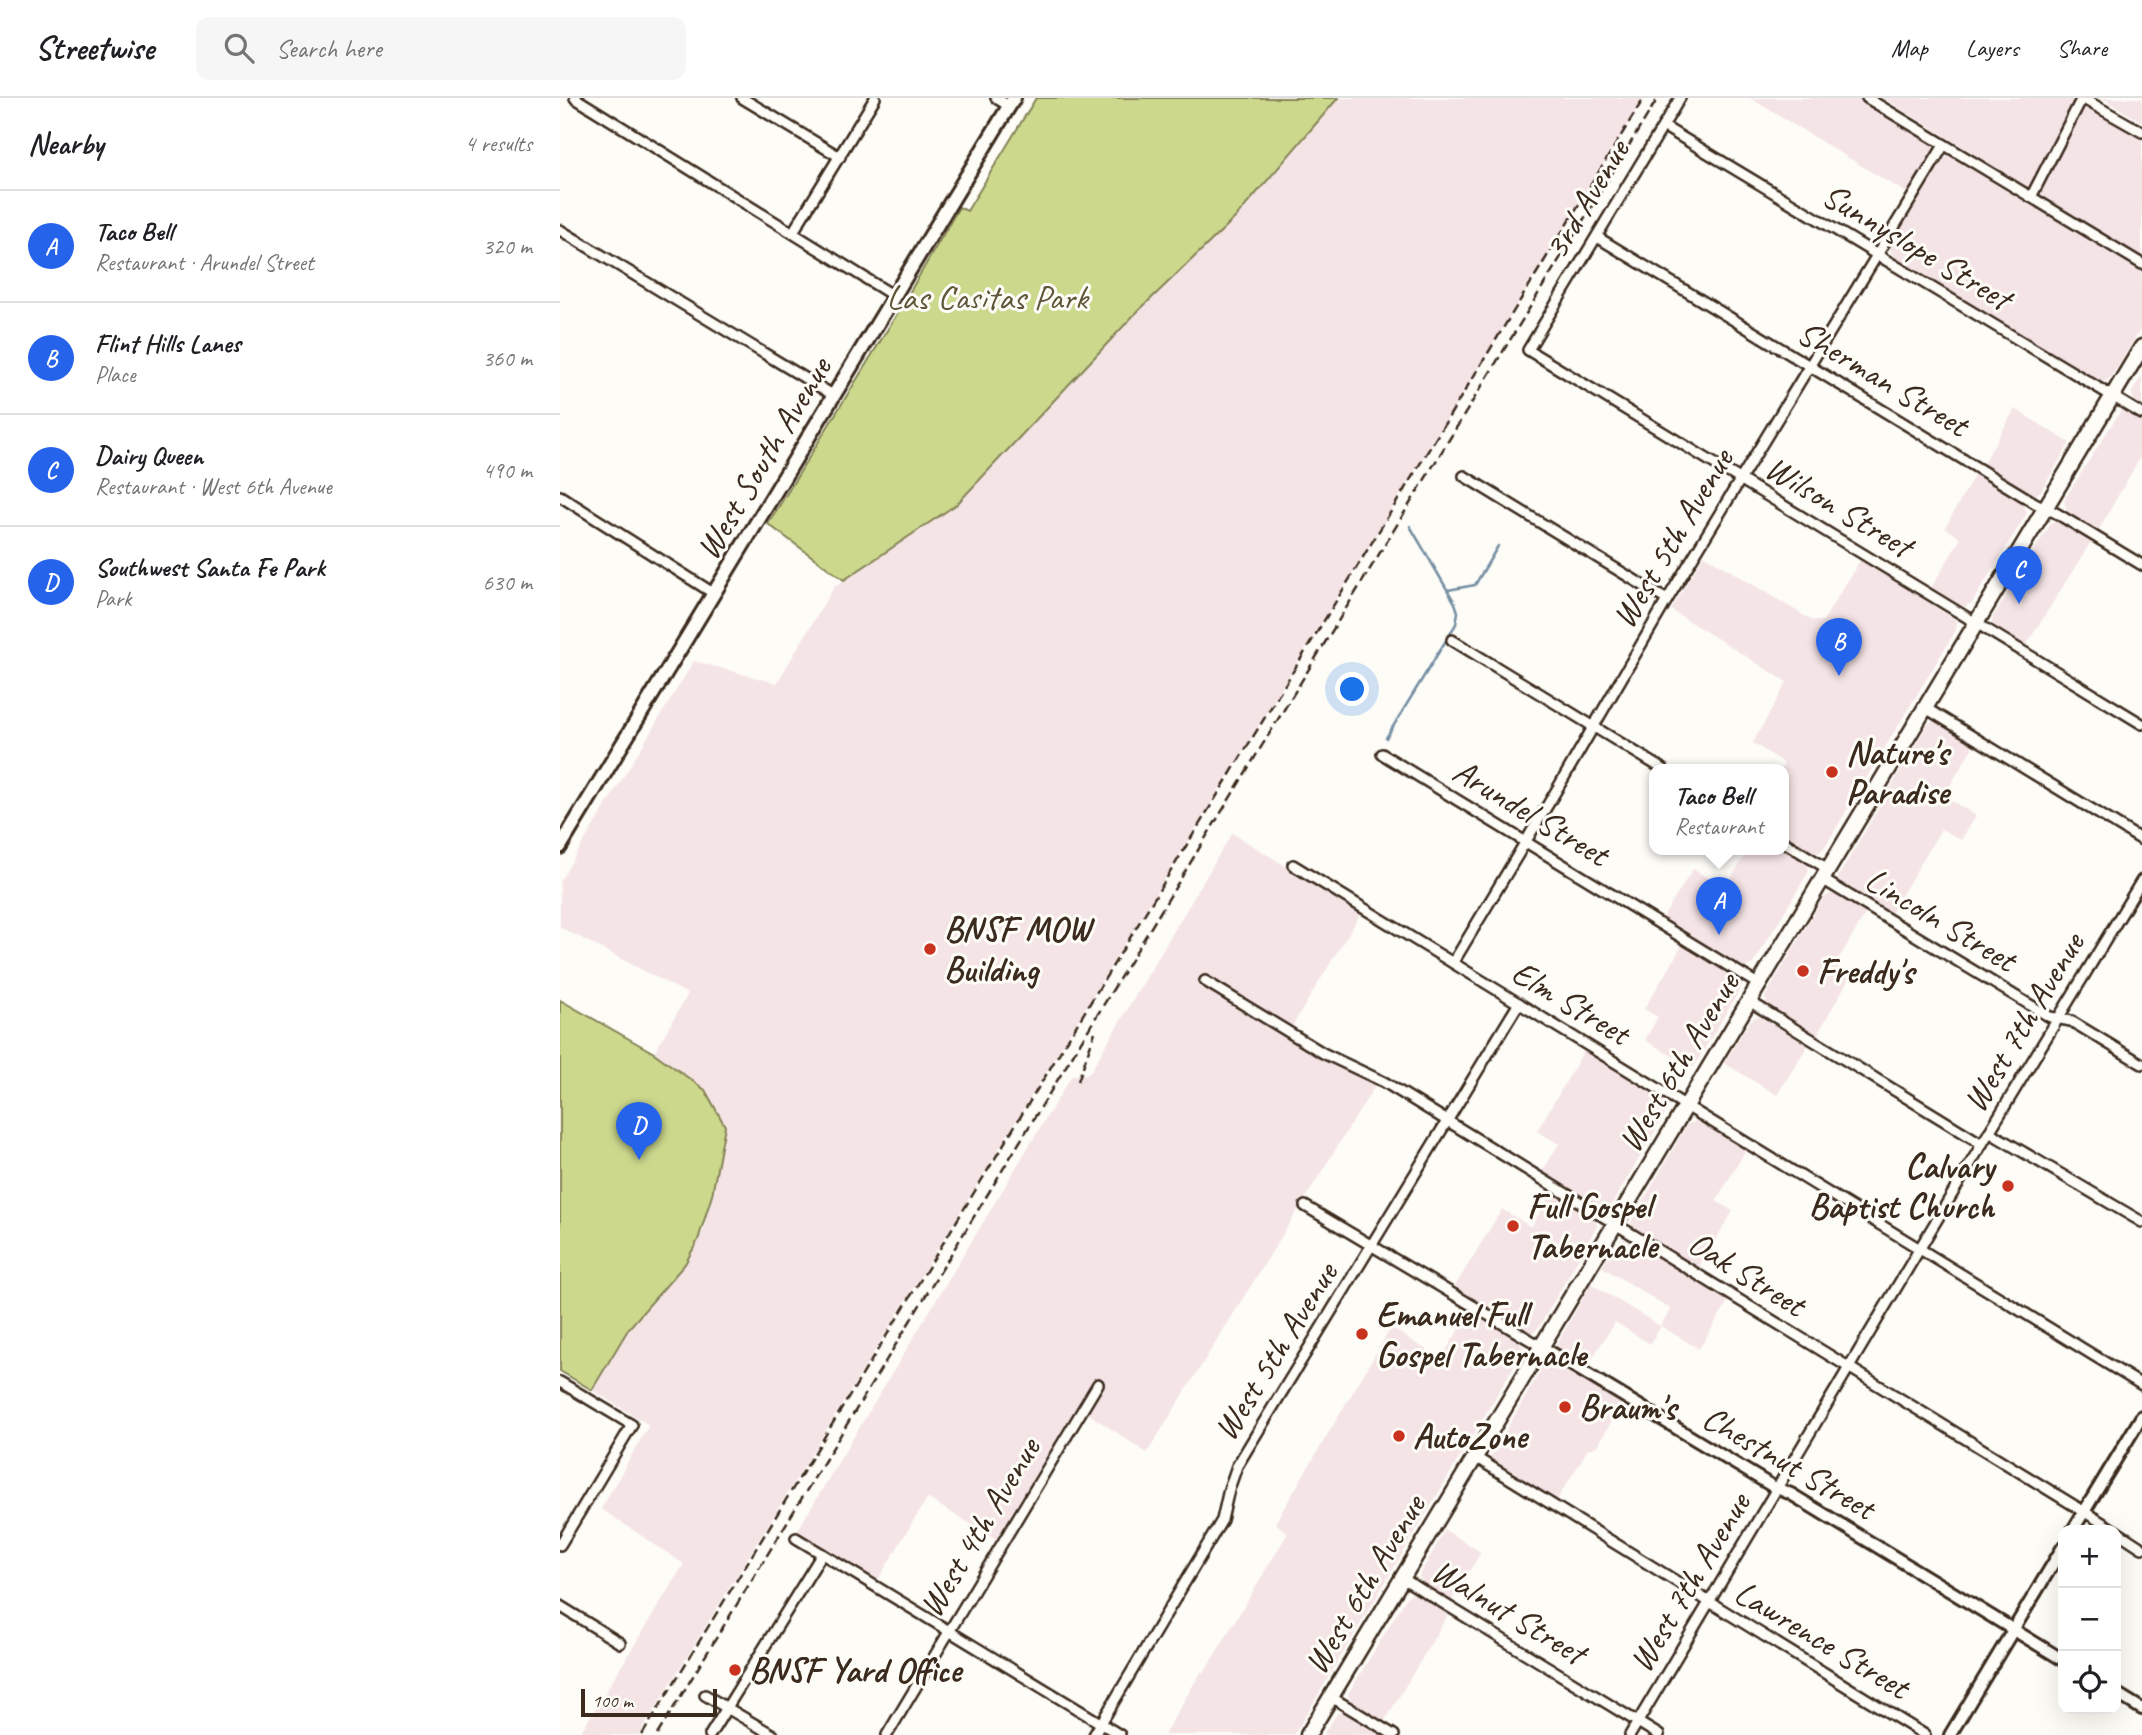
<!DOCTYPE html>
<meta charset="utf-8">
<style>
body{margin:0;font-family:Caveat,sans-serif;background:#f6f6f6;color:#202124}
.controls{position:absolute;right:21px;bottom:21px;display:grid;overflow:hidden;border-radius:14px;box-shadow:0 7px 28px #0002}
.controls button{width:63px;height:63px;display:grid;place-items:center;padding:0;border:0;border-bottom:2px solid #e0e0e0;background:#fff;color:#202124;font:35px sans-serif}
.scale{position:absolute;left:21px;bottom:18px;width:136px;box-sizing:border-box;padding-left:7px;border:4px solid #3b2a1e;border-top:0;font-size:19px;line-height:24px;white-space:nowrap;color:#3b2a1e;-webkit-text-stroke:5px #fdfcf7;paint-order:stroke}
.you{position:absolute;left:793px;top:592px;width:24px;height:24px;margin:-18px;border:5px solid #fff;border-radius:50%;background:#1a73e8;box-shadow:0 0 0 10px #1a73e833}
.badge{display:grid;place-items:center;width:46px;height:46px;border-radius:50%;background:#2563eb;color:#fff;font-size:23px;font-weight:700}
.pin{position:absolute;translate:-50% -58px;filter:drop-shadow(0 2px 4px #0008)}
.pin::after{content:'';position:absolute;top:37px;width:24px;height:21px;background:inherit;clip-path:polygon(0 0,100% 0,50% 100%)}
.popup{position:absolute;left:1089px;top:666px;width:140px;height:91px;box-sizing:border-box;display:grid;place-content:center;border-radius:14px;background:#fff;filter:drop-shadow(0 2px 5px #0005);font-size:23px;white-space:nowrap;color:#757577}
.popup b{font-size:26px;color:#202124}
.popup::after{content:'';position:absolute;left:50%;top:100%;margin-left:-14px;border:14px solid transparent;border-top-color:#fff}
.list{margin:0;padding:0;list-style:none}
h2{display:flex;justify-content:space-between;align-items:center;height:91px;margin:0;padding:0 28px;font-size:30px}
h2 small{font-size:23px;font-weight:400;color:#757577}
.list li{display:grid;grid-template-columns:46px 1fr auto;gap:21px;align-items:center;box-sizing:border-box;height:112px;padding:0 28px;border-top:2px solid #e0e0e0}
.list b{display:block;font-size:26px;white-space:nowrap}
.list p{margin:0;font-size:23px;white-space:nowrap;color:#757577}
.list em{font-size:23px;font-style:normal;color:#757577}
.icon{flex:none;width:38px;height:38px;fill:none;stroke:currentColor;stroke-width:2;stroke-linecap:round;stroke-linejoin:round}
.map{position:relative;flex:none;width:1582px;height:1637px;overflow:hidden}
header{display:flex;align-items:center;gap:42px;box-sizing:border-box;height:98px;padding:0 35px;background:#fff;border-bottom:2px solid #e0e0e0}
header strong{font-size:33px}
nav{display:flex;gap:38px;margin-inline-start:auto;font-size:24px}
.search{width:490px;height:63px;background:#f6f6f6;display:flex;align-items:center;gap:18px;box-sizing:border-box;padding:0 24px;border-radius:14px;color:#757577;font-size:26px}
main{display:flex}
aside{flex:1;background:#fff}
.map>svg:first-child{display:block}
.built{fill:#f5e4e6}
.green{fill:#ccd98d;stroke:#848256;stroke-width:2}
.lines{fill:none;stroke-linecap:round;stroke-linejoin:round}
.stream{stroke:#768fa3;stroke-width:2.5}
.minor-casing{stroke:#3b2a1e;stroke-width:14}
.tertiary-casing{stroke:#3b2a1e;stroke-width:16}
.secondary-casing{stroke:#3b2a1e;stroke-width:18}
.primary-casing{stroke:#3b2a1e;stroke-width:19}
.minor{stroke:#fdfcf7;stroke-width:9}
.tertiary{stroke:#fdfcf7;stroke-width:10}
.secondary{stroke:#fdfcf7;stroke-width:12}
.primary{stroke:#fdfcf7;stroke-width:14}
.rail{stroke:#3b2a1e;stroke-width:2.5;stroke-dasharray:10 5;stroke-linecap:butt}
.poi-dot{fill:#c8321e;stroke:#fdfcf7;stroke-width:2.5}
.labels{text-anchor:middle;stroke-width:6;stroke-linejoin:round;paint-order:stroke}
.street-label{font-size:35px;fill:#3b2a1e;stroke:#fdfcf7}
.park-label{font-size:35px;fill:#5f563a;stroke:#fdfcf7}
.poi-label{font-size:35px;font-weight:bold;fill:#3b2a1e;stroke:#fdfcf7;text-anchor:start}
</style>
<header>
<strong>Streetwise</strong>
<div class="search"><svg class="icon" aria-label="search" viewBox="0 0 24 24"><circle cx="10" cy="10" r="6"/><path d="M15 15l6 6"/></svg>Search here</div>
<nav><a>Map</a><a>Layers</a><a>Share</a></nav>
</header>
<main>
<aside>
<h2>Nearby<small>4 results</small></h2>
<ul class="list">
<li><span class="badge">A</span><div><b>Taco Bell</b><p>Restaurant · Arundel Street</p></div><em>320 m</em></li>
<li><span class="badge">B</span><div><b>Flint Hills Lanes</b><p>Place</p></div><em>360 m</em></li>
<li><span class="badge">C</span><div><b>Dairy Queen</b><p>Restaurant · West 6th Avenue</p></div><em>490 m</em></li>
<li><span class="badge">D</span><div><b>Southwest Santa Fe Park</b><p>Park</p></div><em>630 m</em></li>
</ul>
</aside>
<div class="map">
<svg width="1582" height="1637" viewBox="0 0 1582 1637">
<rect width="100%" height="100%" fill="#fdfcf7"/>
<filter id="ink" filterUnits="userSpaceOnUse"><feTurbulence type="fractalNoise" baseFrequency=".0143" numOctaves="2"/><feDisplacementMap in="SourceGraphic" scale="14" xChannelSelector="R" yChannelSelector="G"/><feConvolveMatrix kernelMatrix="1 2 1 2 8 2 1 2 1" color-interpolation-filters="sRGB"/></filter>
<g filter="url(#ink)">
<!-- built -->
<g class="built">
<polygon points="778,0 1084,0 79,1637 19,1637 124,1466 41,1411 89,1327 32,1292 69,1230 125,1166 143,1133 165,1028 145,992 94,955 128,896 0,829 0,783 134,563 217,585 274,489 397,406 556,234 676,119"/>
<polygon points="1190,0 1303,0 1372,46 1374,51 1348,96"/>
<polygon points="1323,0 1534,0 1530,10 1582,42 1582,159"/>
<polygon points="1542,0 1582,0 1582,24"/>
<polygon points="1389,58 1394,58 1582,171 1582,229 1551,279 1546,283 1538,283 1334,159 1330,151 1332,143 1379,64"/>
<polygon points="1582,277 1582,308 1573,301 1572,294"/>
<polygon points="1455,311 1510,345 1481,393 1476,397 1471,395 1423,366"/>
<polygon points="1561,312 1566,313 1582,322 1582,356 1538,433 1507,413 1504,402"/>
<polygon points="1415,376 1463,406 1467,415 1412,505 1404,509 1371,490 1401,440 1385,430"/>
<polygon points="1496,423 1532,442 1465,549 1436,532 1432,524 1433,519 1491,425"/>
<polygon points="1144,457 1253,523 1263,523 1301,461 1397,523 1396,532 1266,747 1260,754 1254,754 1224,736 1224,671 1221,671 1224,665 1193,645 1227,584 1111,512"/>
<polygon points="1374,623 1415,645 1384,698 1416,718 1401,742 1381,731 1330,817 1283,789 1278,779 1368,626"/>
<polygon points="672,735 801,815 726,938 816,986 587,1355 517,1308 436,1441 367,1400 318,1482 237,1433 512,977 529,976"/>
<polygon points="1224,750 1246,764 1249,773 1193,866 1186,869 1175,866 1102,821 1133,771 1165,790 1189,751"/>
<polygon points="1270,796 1276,797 1306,815 1275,867 1291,877 1257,937 1208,908 1205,899 1263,800"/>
<polygon points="1123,846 1177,879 1181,884 1181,890 1133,970 1085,942 1098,919 1084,911"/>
<polygon points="1198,918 1248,947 1217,997 1164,965 1190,923"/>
<polygon points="1025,951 1104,999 1109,1008 1107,1013 1052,1106 1046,1110 1035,1107 982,1074 999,1046 977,1033"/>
<polygon points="1137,1022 1187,1050 1156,1103 1173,1113 1139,1169 1074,1130 1071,1124 1127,1027"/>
<polygon points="993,1093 1033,1118 1037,1128 979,1229 974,1234 968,1235 894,1190 942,1111 971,1129"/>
<polygon points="1062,1141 1070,1142 1169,1202 1139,1251 1101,1228 1090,1246 1055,1224 1027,1269 997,1250 997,1246 1031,1186 1100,1228 1111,1211 1042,1169 1056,1146"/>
<polygon points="910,1213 956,1240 963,1249 962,1255 734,1637 604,1637 641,1574 644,1575 728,1435 715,1425 831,1230 881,1261"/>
<polygon points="990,1261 996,1262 1064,1303 1037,1348 1028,1351 995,1405 932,1365 930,1360 985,1265"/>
<polygon points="885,1432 921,1454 891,1504 864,1487 859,1478"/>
<polygon points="852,1495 861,1498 889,1515 824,1624 791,1604 788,1596 847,1499"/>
<polygon points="782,1613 789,1615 826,1637 768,1637 764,1635 777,1616"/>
</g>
<!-- green -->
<g class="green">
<polygon points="476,0 778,0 676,119 573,218 397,406 284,482 208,426 337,216 399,109 407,113"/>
<polygon points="0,902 94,955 145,992 165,1028 152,1097 138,1142 125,1166 69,1230 32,1292 0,1273"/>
</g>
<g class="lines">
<!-- stream -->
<g class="stream">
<polyline points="888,492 915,487 938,448"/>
<polyline points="826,640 896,526 898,514 895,505 850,428"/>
</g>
<!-- minor casing -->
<g class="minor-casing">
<g id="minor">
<polyline points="15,0 334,198"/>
<polyline points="182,0 280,59"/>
<polyline points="436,0 449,8"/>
<polyline points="1120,0 968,252 1582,626"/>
<polyline points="1307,0 1582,166"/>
<polyline points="1522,0 1582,34"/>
<polyline points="1103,28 1582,316"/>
<polyline points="1471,99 1522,0"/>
<polyline points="0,132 273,297"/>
<polyline points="233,134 315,0"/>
<polyline points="1037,139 1475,405 1496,415 1582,467"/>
<polyline points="904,378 1107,502"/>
<polyline points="0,398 153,495"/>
<polyline points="892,542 1103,671"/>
<polyline points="1364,609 1582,742"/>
<polyline points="822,656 1198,886"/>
<polyline points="1224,744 1268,771"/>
<polyline points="733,767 1582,1287"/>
<polyline points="1262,781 1490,919 1511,923 1582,966"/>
<polyline points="893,865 999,688 1107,502 1384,47"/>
<polyline points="645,883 763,955 824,984 1554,1432"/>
<polyline points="1189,903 1422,1046"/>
<polyline points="1429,1034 1582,1124"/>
<polyline points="745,1108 982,1249"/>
<polyline points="0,1284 72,1327 0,1447"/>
<polyline points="915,1359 1365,1637"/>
<polyline points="1556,1433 1582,1450"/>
<polyline points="236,1440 560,1637"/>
<polyline points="842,1480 1099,1637"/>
<polyline points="0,1508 60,1545"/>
<polyline points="145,1597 213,1637"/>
<polyline points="771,1599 834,1637"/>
<polyline points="150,1637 262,1456"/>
<polyline points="327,1637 538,1286"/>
<polyline points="534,1637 662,1422 669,1391 677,1368 959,905"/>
<polyline points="1070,1637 1422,1046 1582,782"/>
</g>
</g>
<!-- tertiary casing -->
<g class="tertiary-casing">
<g id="tertiary">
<polyline points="982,1249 1212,1388 1231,1396 1503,1562"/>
<polyline points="1513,1432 1582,1318"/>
<polyline points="1556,1595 1582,1611"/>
<polyline points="1390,1637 1503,1449"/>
</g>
</g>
<!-- secondary casing -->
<g class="secondary-casing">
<polyline id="secondary" points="0,749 454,0"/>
</g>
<!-- primary casing -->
<g class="primary-casing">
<polyline id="primary" points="748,1637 1582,249"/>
</g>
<!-- minor -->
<use href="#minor" class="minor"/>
<!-- tertiary -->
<use href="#tertiary" class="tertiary"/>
<!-- secondary -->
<use href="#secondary" class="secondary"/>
<!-- primary -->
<use href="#primary" class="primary"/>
<!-- rail -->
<g class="rail">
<polyline points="518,983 535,934"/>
<polyline points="82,1637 1084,0"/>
<polyline points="97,1637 1098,0"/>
</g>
</g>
</g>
<!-- markers -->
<g class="poi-dot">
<circle cx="1272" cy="674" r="7"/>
<circle cx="370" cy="851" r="7"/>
<circle cx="1243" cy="873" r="7"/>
<circle cx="1448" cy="1088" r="7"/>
<circle cx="953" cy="1128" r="7"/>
<circle cx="802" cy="1236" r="7"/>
<circle cx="1005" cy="1309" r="7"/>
<circle cx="839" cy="1338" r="7"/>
<circle cx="175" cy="1572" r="7"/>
</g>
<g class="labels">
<!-- street labels -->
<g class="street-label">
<text transform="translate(1026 101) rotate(-59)" y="12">3rd Avenue</text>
<text transform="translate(1357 148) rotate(31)" y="12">Sunnyslope Street</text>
<text transform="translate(1323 280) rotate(31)" y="12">Sherman Street</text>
<text transform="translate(203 360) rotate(-59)" y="12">West South Avenue</text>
<text transform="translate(1279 408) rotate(31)" y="12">Wilson Street</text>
<text transform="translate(1112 440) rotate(-59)" y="12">West 5th Avenue</text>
<text transform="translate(971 714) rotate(31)" y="12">Arundel Street</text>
<text transform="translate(1381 821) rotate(31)" y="12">Lincoln Street</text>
<text transform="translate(1011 904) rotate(31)" y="12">Elm Street</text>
<text transform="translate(1463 924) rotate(-59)" y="12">West 7th Avenue</text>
<text transform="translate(1118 964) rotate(-59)" y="12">West 6th Avenue</text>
<text transform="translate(1187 1175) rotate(32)" y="12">Oak Street</text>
<text transform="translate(715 1253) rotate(-58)" y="12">West 5th Avenue</text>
<text transform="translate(1229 1364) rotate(30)" y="12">Chestnut Street</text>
<text transform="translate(419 1429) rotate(-59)" y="12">West 4th Avenue</text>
<text transform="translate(1129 1484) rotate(-59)" y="12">West 7th Avenue</text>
<text transform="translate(804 1486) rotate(-59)" y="12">West 6th Avenue</text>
<text transform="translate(949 1513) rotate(31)" y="12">Walnut Street</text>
<text transform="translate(1262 1541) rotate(31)" y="12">Lawrence Street</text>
</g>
<!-- park labels -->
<g class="park-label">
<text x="427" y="211">Las Casitas Park</text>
</g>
<!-- poi labels -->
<g class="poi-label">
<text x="1286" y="666">Nature's<tspan x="1286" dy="40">Paradise</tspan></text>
<text x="384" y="843">BNSF MOW<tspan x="384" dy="40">Building</tspan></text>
<text x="1257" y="885">Freddy's</text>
<text x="1434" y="1080" text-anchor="end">Calvary<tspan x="1434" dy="40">Baptist Church</tspan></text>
<text x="967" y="1120">Full Gospel<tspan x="967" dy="40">Tabernacle</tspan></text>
<text x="816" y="1228">Emanuel Full<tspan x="816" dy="40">Gospel Tabernacle</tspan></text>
<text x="1019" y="1321">Braum's</text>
<text x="853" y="1350">AutoZone</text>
<text x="189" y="1584">BNSF Yard Office</text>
</g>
</g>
</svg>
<div class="controls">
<button>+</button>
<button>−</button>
<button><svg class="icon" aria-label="locate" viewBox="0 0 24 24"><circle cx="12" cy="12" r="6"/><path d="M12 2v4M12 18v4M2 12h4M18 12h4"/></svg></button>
</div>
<div class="scale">100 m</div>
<div class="you"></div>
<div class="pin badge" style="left:1159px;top:837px">A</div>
<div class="popup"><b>Taco Bell</b>Restaurant</div>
<div class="pin badge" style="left:1279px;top:578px">B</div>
<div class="pin badge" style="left:1459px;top:506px">C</div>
<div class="pin badge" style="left:79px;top:1062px">D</div>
</div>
</main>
